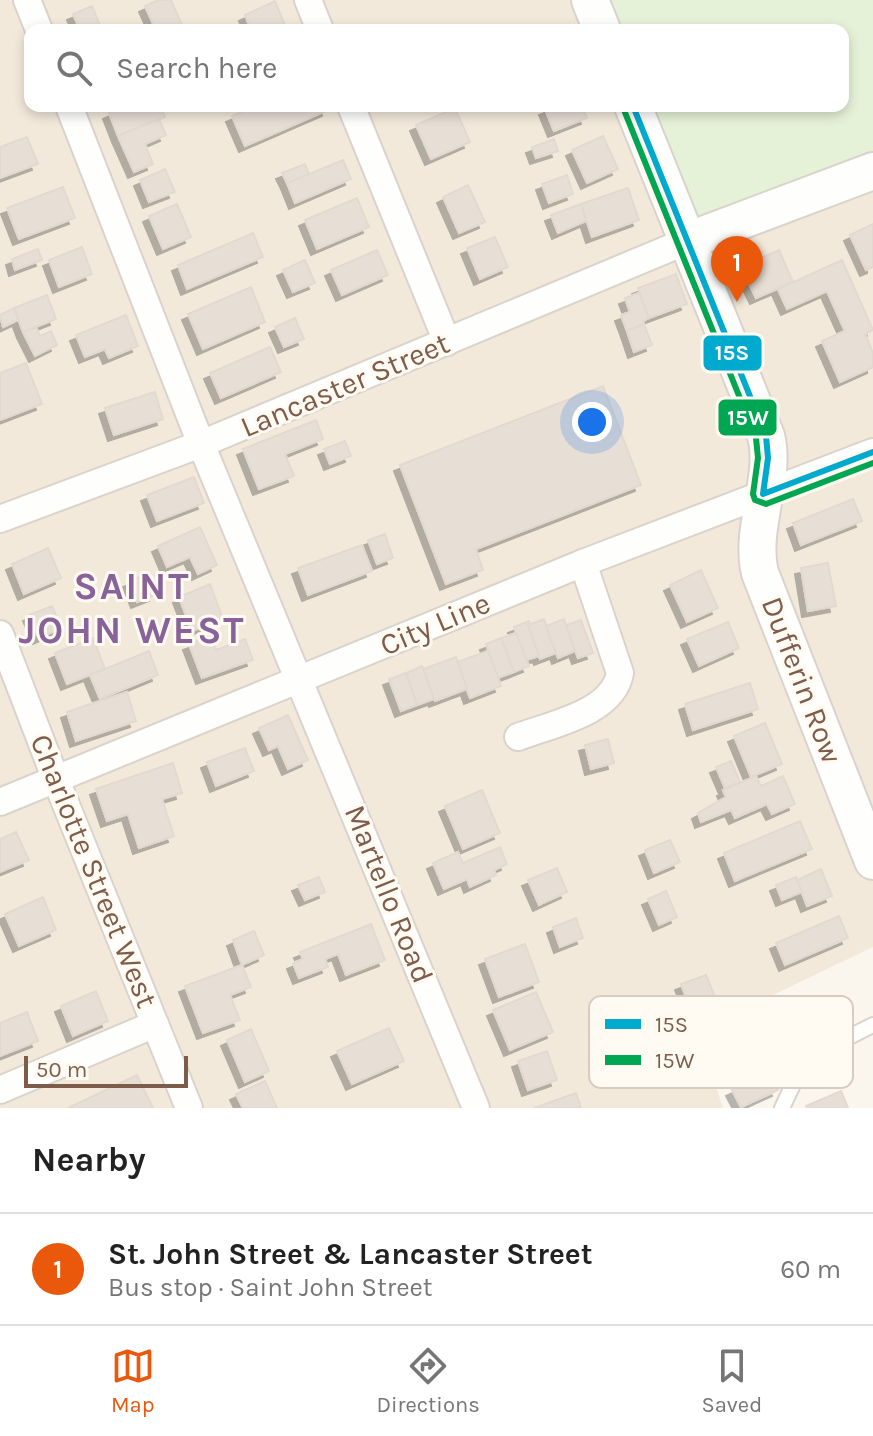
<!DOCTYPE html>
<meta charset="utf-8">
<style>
body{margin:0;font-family:Karla,sans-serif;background:#f2f2f2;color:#222}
.scale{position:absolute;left:24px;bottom:20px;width:164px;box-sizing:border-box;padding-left:8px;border:4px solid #7d5d4a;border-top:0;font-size:22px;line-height:28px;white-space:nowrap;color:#7d5d4a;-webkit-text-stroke:6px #fffaf2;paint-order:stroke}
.you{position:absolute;left:592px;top:422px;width:28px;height:28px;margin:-20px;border:6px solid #fff;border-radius:50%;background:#1a73e8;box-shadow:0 0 0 12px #1a73e833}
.badge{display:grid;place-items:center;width:52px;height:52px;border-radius:50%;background:#ea580c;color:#fff;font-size:26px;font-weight:700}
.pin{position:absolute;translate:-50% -66px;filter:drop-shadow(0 2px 4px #0008)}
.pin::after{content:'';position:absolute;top:42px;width:28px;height:24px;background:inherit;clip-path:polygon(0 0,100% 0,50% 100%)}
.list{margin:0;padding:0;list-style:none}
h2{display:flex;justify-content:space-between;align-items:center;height:104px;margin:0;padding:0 32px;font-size:34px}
h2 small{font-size:26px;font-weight:400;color:#767676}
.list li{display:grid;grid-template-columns:52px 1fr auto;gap:24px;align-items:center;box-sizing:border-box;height:112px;padding:0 32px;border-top:2px solid #e0e0e0}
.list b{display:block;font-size:30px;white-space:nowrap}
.list p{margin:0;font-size:26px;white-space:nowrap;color:#767676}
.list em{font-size:26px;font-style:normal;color:#767676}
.icon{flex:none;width:44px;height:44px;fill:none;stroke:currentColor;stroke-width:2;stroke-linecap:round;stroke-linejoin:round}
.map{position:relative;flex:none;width:873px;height:1108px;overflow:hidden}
.search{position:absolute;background:#fff;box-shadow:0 4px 12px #0003;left:24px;right:24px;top:24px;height:88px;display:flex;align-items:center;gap:20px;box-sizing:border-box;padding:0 28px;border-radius:16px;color:#767676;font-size:30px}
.sheet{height:216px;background:#fff}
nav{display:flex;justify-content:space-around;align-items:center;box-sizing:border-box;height:112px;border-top:2px solid #e0e0e0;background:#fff;font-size:22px;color:#767676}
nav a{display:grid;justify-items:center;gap:4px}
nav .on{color:#ea580c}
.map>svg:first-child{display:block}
.residential{fill:#f3e9db;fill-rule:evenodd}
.green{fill:#e6f2d8}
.building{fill:#e7ded5;stroke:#e4d9d0;stroke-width:2;filter:url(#shadow)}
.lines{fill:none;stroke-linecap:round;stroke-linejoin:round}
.lane-casing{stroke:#dad3cc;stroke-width:18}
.street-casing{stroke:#dad3cc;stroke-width:30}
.secondary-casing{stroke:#dad3cc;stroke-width:40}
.lane{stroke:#fefefc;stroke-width:14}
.street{stroke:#fefefc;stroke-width:26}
.secondary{stroke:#fefefc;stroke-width:36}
.bus-1-casing{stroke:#fffaf2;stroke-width:12}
.bus-2-casing{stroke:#fffaf2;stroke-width:12}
.bus-1{stroke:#00a9ce;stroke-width:6}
.bus-2{stroke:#00a651;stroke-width:6}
.labels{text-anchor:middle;stroke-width:6;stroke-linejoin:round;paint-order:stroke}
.street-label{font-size:30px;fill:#7d5d4a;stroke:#fffaf2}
.district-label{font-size:38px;font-weight:bold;letter-spacing:2px;fill:#886298;stroke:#fffaf2}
.key{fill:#fffaf2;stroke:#d8cbc0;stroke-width:2}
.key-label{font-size:22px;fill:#7d5d4a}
.line-badge{stroke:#fffaf2;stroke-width:3}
.badge-label{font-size:22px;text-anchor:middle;font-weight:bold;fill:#fff}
</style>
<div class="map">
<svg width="873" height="1108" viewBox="0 0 873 1108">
<defs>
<filter id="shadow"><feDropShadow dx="-6" dy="6" stdDeviation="0" flood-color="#0004"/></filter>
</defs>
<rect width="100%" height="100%" fill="#faf6ee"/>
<!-- residential -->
<path class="residential" d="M0,0h873v947l-175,84 25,77h-723zM30,30h813v76h-813z"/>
<!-- green -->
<polygon class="green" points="590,0 873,0 873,171 687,241 633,106 843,106 843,30 602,30"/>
<!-- building -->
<g class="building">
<polygon points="158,0 171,0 182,25 171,30 156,30 145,6"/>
<polygon points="275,1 287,30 251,30 245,15"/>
<polygon points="92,6 102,30 80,30 73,14"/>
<polygon points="125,106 160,106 165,117 118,136 109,113"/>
<polygon points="256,106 327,106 328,110 245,146 232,116"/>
<polygon points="553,106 582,106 587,118 554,131 545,109"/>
<polygon points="455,108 470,142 431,159 416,125"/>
<polygon points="159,119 166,135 145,144 153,164 134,172 118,136"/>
<polygon points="603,136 618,169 587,183 572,150"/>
<polygon points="27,137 38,164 0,178 0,147"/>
<polygon points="554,139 558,151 536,158 532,147"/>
<polygon points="343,160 351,179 295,203 287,183"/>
<polygon points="305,164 309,174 287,183 282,173"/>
<polygon points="165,169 175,192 149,202 140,180"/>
<polygon points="567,175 573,194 549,203 542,184"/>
<polygon points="468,185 485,222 459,233 443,197"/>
<polygon points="63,187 75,218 19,239 7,208"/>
<polygon points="628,188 639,220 592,237 581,204"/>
<polygon points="357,198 369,227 317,249 305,220"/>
<polygon points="177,204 191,237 163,249 149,216"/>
<polygon points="581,204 586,221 558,233 551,215"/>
<polygon points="873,224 873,267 866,270 850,235"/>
<polygon points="253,233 263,257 187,289 178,265"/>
<polygon points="495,237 508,267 480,279 467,248"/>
<polygon points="82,247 92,274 59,287 49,260"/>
<polygon points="38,249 42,260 15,270 12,259"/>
<polygon points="377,250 388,275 342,295 331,270"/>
<polygon points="779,250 793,282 756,298 741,267"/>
<polygon points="305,260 315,283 293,292 283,270"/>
<polygon points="842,260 873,330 865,334 873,353 873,367 840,382 822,341 845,331 827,291 787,309 778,289"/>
<polygon points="676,274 687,304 649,318 638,288"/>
<polygon points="251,287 265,322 203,349 188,314"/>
<polygon points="639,293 649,318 643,321 644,324 627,331 621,315 630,312 625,298"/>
<polygon points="47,295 56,319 23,332 14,308"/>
<polygon points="14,308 18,320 3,327 0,315"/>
<polygon points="126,315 138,346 109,358 105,349 85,357 76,335"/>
<polygon points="295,318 304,339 284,347 275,327"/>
<polygon points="644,324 652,345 634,352 627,331"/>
<polygon points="36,327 40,336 51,331 57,345 35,356 23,332"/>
<polygon points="270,347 281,372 221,398 210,373"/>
<polygon points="26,363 42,404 0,420 0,373"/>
<polygon points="603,386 641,485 476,549 483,570 446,584 400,465"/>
<polygon points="155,392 163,419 114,435 105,408"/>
<polygon points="316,420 323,439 285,454 294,476 259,489 243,449"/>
<polygon points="345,441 351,456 330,464 324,449"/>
<polygon points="194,477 204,503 157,521 147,495"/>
<polygon points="853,499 862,521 801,545 793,523"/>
<polygon points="200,527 217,565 198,574 190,557 167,567 158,546"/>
<polygon points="385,534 393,558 377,564 368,540"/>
<polygon points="362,545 372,571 308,595 298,568"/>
<polygon points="48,548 61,578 24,594 12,564"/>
<polygon points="828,563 836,606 808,611 801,568"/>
<polygon points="701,570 718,608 687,622 670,585"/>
<polygon points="147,574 155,595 137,602 129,581"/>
<polygon points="210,584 223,619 192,631 179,597"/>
<polygon points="52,606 61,628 39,638 29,615"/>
<polygon points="544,619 556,653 540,659 528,625"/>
<polygon points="564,619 575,651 558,658 546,626"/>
<polygon points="581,620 593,653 578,658 566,625"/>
<polygon points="529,621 530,625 528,625 539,656 526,660 514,627"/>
<polygon points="728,622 739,648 699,666 687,639"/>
<polygon points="516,633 529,666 514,672 501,638"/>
<polygon points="211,636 216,650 245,639 253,660 202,678 189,644"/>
<polygon points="93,638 105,669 67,684 55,653"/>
<polygon points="501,638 514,672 498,678 486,644"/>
<polygon points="149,651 158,675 100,699 90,675"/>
<polygon points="488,651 501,686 470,698 457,662"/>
<polygon points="456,657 467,689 435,701 423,669"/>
<polygon points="422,666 434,699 417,705 406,673"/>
<polygon points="406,673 417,705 401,711 389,679"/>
<polygon points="750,683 758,709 693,730 685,704"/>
<polygon points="127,692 136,721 76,741 67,712"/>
<polygon points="288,715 308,760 288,769 278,746 269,750 259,728"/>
<polygon points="765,723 782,764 751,777 734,736"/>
<polygon points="608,739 614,763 591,769 585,745"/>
<polygon points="245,748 254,771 216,786 207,762"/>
<polygon points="731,761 740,782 725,788 716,767"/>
<polygon points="173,763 182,793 162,799 174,836 139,848 128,814 107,821 96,789"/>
<polygon points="756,776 761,786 783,776 795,804 772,814 767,804 735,818 731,810 701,822 698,813 726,797 723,790"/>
<polygon points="482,790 500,833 463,849 445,806"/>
<polygon points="800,821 812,849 735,881 724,853"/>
<polygon points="16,832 29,860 0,872 0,839"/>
<polygon points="670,840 680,862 654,873 645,850"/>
<polygon points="500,847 507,864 494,870 496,875 470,887 467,879 444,889 433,863 458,852 463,863"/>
<polygon points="557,868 567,892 539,905 528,880"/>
<polygon points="821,869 832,896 807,906 797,880"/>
<polygon points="319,877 325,892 305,900 298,885"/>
<polygon points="796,877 802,892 782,900 776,885"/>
<polygon points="666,891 677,917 659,925 648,899"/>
<polygon points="43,897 56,930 19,946 5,914"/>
<polygon points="839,916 848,938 785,965 776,943"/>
<polygon points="576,918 583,938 560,947 553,927"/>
<polygon points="371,924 385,960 346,975 338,954 325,959 328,967 299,978 293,963 303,959 300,952"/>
<polygon points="254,931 264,955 242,965 233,940"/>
<polygon points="525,944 539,982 499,997 485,959"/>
<polygon points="242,965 251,987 230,995 240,1020 203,1033 185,986"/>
<polygon points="706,975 715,997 690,1007 681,984"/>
<polygon points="96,991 108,1021 73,1036 61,1006"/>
<polygon points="536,992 553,1032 510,1050 493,1010"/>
<polygon points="27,1012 38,1041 0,1056 0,1023"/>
<polygon points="389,1028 404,1061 352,1084 337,1051"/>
<polygon points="251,1029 269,1071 245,1082 227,1040"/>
<polygon points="547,1051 557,1080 528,1090 518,1061"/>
<polygon points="764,1060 778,1090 741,1107 732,1090 743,1085 738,1073"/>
<polygon points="137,1075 153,1108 68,1108"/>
<polygon points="265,1081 277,1108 243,1108 236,1094"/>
<polygon points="841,1091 848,1108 807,1108 806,1106"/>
<polygon points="576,1093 581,1108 534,1108"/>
</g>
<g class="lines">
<!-- lane casing -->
<g class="lane-casing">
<polyline id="lane" points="782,1108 805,1059 873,1025"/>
</g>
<!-- street casing -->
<g class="street-casing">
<g id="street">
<polyline points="27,0 39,30"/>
<polyline points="308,0 320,30"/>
<polyline points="69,106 201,444 476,1108"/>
<polyline points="351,106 447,342"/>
<polyline points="0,519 201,444 687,241"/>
<polyline points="0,634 56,780 189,1108"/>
<path d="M518,737c34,-13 95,-24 102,-64l-37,-110"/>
<polyline points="0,802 583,563 873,452"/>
<polyline points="0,1090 155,1024"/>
</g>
</g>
<!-- secondary casing -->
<g class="secondary-casing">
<g id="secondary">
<polyline points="590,0 602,30"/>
<path d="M633,106l133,330c11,40 -17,93 -6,137l113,288"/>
<polyline points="687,241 873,171"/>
</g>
</g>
<!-- lane -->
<use href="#lane" class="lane"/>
<!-- street -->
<use href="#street" class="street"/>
<!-- secondary -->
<use href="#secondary" class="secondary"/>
<!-- bus-1 casing -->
<g class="bus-1-casing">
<polyline id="bus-1" points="633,106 766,436 768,458 763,494 873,452"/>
</g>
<!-- bus-2 casing -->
<g class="bus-2-casing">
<polyline id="bus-2" points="624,110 756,438 758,458 753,494 755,500 766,504 873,463"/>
</g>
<!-- bus-1 -->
<use href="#bus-1" class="bus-1"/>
<!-- bus-2 -->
<use href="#bus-2" class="bus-2"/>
</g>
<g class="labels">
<!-- street labels -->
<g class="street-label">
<text transform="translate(345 385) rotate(-23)" y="10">Lancaster Street</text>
<text transform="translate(435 624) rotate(-23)" y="10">City Line</text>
<text transform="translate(802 680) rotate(69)" y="10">Dufferin Row</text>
<text transform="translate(94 871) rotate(68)" y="10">Charlotte Street West</text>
<text transform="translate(389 894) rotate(68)" y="10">Martello Road</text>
</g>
<!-- district labels -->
<g class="district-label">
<text x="132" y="599">SAINT<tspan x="132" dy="44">JOHN WEST</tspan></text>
</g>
</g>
<!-- legend -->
<rect x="589" y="996" width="264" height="92" rx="12" class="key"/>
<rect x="605" y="1019" width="36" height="10" fill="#00a9ce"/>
<rect x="605" y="1055" width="36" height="10" fill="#00a651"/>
<g class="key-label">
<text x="655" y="1032">15S</text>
<text x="655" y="1068">15W</text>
</g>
<g class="line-badge">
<rect x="702" y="334" width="61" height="38" rx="8" fill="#00a9ce"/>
<rect x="717" y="398" width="61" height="39" rx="8" fill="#00a651"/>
</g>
<g class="badge-label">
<text x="732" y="360">15S</text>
<text x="748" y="425">15W</text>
</g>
</svg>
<div class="scale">50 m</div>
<div class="you"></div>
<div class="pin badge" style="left:737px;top:302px">1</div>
<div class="search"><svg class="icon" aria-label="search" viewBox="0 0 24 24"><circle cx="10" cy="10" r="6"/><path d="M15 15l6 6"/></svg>Search here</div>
</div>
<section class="sheet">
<h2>Nearby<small></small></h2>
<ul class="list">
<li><span class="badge">1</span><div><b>St. John Street &amp; Lancaster Street</b><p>Bus stop · Saint John Street</p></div><em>60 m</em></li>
</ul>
</section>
<nav>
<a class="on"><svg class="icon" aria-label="map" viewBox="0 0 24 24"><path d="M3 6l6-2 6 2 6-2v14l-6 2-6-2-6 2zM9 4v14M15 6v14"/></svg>Map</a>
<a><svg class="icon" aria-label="directions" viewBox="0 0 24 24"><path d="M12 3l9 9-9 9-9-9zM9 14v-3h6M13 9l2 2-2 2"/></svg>Directions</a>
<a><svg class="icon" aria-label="saved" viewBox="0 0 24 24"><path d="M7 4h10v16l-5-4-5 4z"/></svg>Saved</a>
</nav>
